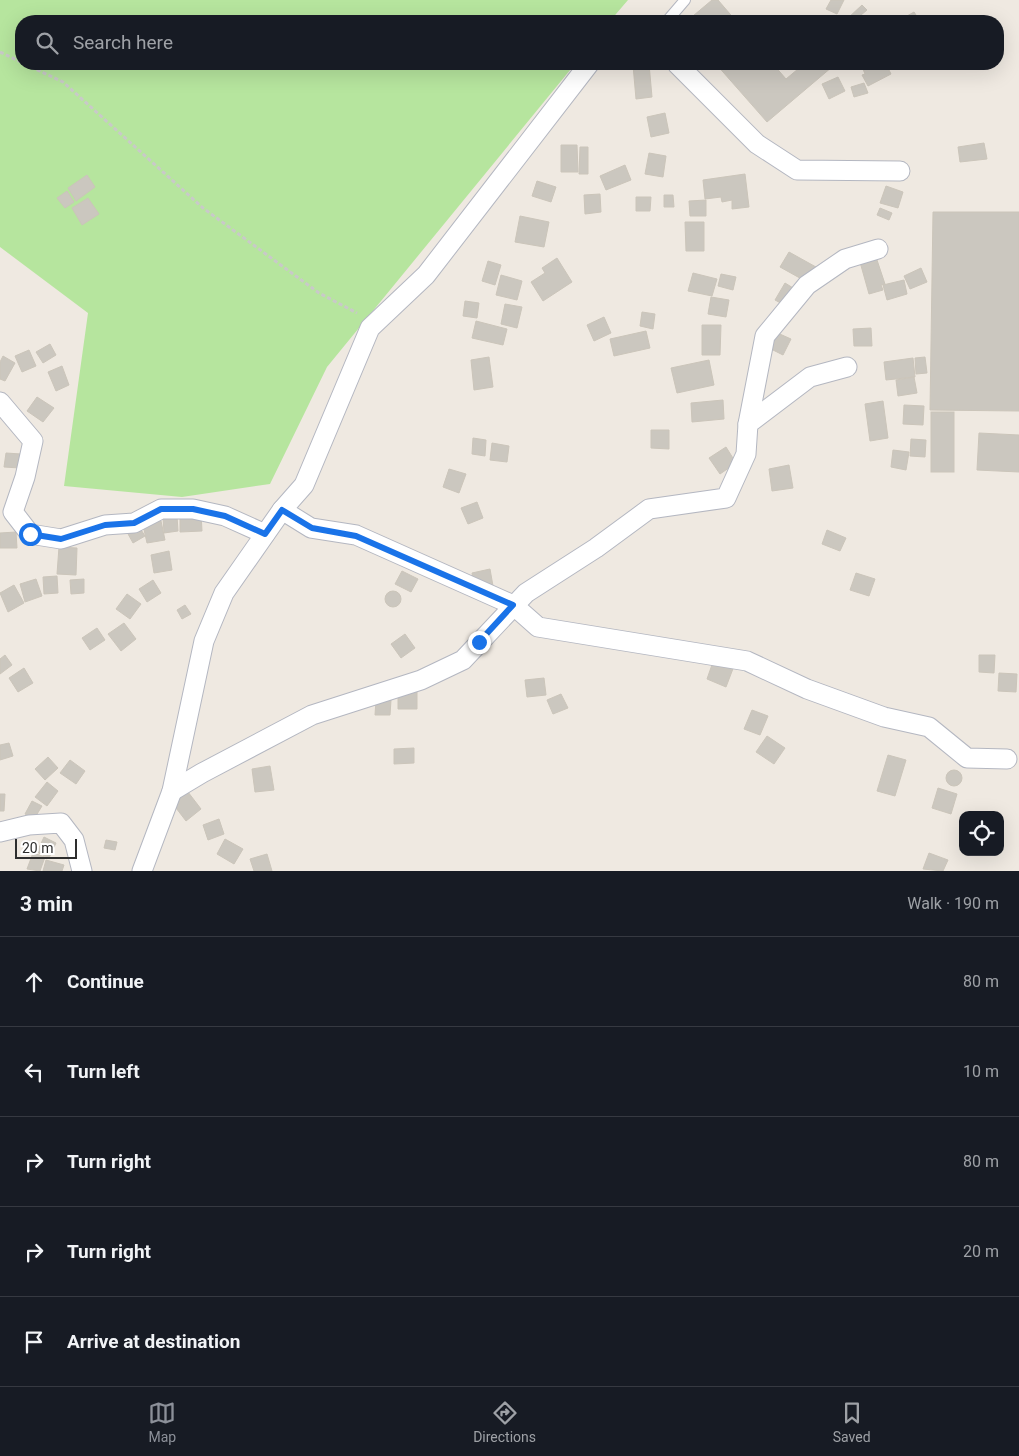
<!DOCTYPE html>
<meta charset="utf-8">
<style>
body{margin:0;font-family:Roboto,sans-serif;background:#20242c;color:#f1f3f6}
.controls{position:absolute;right:15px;bottom:15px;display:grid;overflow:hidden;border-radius:10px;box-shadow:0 5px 20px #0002}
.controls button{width:45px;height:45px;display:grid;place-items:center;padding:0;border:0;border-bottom:1px solid #363941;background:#171b24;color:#f1f3f6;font:25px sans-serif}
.scale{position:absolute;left:15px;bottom:12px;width:62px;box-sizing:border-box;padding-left:5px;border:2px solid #2e2e2e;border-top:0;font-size:14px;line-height:18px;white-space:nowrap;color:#2e2e2e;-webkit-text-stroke:4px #fff;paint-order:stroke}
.stop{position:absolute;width:15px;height:15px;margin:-11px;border:4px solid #1a73e8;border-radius:50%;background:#fff}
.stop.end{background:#1a73e8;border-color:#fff;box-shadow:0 1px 5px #0008}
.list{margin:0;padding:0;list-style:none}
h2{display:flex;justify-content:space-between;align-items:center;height:65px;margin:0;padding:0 20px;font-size:21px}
h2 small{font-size:16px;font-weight:400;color:#9ea1a6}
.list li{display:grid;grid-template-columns:32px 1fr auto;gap:15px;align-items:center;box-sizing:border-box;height:90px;padding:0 20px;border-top:1px solid #363941}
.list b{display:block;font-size:19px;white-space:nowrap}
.list em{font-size:16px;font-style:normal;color:#9ea1a6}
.icon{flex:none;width:28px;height:28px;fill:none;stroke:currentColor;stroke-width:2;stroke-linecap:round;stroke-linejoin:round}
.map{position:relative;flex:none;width:1019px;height:871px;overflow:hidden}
.search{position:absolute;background:#171b24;box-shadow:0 5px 20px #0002;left:15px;right:15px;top:15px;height:55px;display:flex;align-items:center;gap:12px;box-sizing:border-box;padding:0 18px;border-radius:20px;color:#9ea1a6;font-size:19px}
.sheet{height:515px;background:#171b24}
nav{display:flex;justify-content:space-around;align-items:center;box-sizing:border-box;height:70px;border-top:1px solid #363941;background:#171b24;font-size:14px;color:#9ea1a6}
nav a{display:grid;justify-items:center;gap:2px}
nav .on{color:#8c9099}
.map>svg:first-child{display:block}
.green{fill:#b6e59e}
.building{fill:#cbc7bf;stroke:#cbc5ba}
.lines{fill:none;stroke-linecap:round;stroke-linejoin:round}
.lane-casing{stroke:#b4b7c1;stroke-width:12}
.street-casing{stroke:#b4b7c1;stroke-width:21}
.path{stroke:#c9c9c9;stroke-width:3;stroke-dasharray:4 2.5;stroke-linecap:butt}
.lane{stroke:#fff;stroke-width:10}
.street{stroke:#fff;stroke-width:19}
.route{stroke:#1a73e8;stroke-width:6}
</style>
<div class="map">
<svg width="1019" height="871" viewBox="0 0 1019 871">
<rect width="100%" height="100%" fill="#efe9e1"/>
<!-- green -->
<polygon class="green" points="0,0 628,0 610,21 21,21 21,64 575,64 327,367 270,484 182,497 64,486 88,313 0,247"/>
<!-- building -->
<g class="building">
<polygon points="712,0 718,0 736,21 687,21"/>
<polygon points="831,0 844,0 837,14 826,9"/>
<polygon points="862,5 867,10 854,21 850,21 847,19"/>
<polygon points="914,12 920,21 900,21 900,20"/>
<polygon points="649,64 652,97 636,99 633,65"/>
<polygon points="716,64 773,64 786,79 804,64 829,64 832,67 767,122"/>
<polygon points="861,64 880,64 880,66 886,64 891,74 868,86 862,75 865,74"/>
<polygon points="838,77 845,91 829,99 822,84"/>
<polygon points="864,83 868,93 854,97 851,87"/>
<polygon points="665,113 669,133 651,137 647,117"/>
<polygon points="984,143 987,159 960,162 958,147"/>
<polygon points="561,145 577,145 578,172 561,172"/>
<polygon points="580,147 588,147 588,174 579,174"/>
<polygon points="649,153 666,156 663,177 645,174"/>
<polygon points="625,165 631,180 606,190 600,176"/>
<polygon points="745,174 749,207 732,209 732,200 722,202 721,197 705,199 703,180"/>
<polygon points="87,175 95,187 76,201 68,188"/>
<polygon points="537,181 556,187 551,202 532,196"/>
<polygon points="886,186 903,192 898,208 880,203"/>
<polygon points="67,191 74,202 65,208 57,198"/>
<polygon points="600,194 601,212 585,214 584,195"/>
<polygon points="664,195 673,195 674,207 664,207"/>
<polygon points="636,197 651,197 650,211 636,211"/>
<polygon points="88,198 99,214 82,225 72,208"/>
<polygon points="706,200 706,216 690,216 689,201"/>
<polygon points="880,208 892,213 889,220 877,215"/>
<polygon points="933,212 1019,212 1019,411 930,410"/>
<polygon points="520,216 549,222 544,247 515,242"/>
<polygon points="685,222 704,222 704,251 686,251"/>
<polygon points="789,252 816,267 807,282 780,267"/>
<polygon points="876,257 885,284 881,285 883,290 869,294 860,262"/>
<polygon points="557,258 572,282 543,301 531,282 545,273 542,268"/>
<polygon points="488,261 501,265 495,285 482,281"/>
<polygon points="921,268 927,282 910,289 904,276"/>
<polygon points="693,273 717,279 712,296 688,291"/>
<polygon points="721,274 736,277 733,290 718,286"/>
<polygon points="501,275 522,281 517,300 496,295"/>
<polygon points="904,280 907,294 887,300 883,285"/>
<polygon points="785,283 798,291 788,307 775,300"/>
<polygon points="711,297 729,300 726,317 708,314"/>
<polygon points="465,301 479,303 477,318 463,316"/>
<polygon points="505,304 522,307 517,328 501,324"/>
<polygon points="642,312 655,314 653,329 640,326"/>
<polygon points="604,317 611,333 594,341 587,325"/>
<polygon points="476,321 507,329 503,345 472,338"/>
<polygon points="702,325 721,325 720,355 702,355"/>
<polygon points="871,328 872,346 854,346 853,329"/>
<polygon points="646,331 650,348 614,356 610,339"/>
<polygon points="773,331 791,339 783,355 765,346"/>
<polygon points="50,344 56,355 43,363 36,352"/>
<polygon points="29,350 36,366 22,372 15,356"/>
<polygon points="3,356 15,363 5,381 0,379 0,362"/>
<polygon points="489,357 493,387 474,390 471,360"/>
<polygon points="925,357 927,373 916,374 915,358"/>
<polygon points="913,358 915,377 886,380 884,362"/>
<polygon points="709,360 714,385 677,393 671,368"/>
<polygon points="62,366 69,385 56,391 48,372"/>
<polygon points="914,377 917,393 898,396 896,380"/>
<polygon points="37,397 54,408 43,422 27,411"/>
<polygon points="723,400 724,419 692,422 691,403"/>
<polygon points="883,401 888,438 870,441 865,404"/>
<polygon points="904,405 924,406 923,425 903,424"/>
<rect x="931" y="412" width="23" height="60"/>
<polygon points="651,430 669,430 669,449 651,448"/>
<polygon points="979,433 1019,435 1019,472 977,470"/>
<polygon points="473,438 486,440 485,456 472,454"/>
<polygon points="911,439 926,440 925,457 910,456"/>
<polygon points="492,443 509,446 507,462 490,460"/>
<polygon points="726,447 736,463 720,474 709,458"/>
<polygon points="893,450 909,452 906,470 891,467"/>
<polygon points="6,453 21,454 20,468 4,467"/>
<polygon points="789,465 793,488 772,491 769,469"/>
<polygon points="449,469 466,474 459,493 443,487"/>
<polygon points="477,502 483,518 468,524 461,508"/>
<polygon points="201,514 202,531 180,532 180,515"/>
<polygon points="177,516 178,531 164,533 163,517"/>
<polygon points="161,521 165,540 147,543 143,525"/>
<polygon points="138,525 145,536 133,543 127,532"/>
<polygon points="827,530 846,538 840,551 822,544"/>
<polygon points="16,532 17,548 0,548 0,533"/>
<polygon points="59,547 77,548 76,575 57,574"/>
<polygon points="169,551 172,570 154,573 151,555"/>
<polygon points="490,569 493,586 475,590 472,573"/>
<polygon points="402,571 418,579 411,592 395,584"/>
<polygon points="856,573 875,579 869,596 850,590"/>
<polygon points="57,576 58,593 44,594 43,577"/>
<polygon points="36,579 42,596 25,602 20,584"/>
<polygon points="84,579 84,593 71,594 70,580"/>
<polygon points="153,580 161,593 147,602 139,589"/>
<polygon points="14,585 24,603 8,612 0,593"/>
<circle cx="393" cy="599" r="8"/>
<polygon points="127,594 141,604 130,619 116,609"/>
<polygon points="185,605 191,614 182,619 177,610"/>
<polygon points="124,623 136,639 121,651 108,634"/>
<polygon points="97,628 105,640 90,650 82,638"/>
<polygon points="405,634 415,648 401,658 391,644"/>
<polygon points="5,655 12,665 0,674 0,659"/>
<polygon points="979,655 995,655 994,673 979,672"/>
<polygon points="714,659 734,666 726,687 707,679"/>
<polygon points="24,668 33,683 18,692 9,678"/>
<polygon points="999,673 1017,674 1016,692 998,691"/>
<polygon points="544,678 546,695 527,697 525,680"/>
<polygon points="417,689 417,709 398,709 398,690"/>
<polygon points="561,694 568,708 553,714 547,700"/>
<polygon points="376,700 391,700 390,715 375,715"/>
<polygon points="752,710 768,716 760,735 744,729"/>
<polygon points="767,736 785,748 774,764 756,752"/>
<polygon points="9,743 13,756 0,760 0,745"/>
<polygon points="414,748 414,763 394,764 394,749"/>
<polygon points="888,755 906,760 895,796 877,791"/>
<polygon points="48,757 58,768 45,780 35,769"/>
<polygon points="70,760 85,771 76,784 60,773"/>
<polygon points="270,766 274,790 255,792 252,769"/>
<circle cx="954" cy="778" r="8"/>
<polygon points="47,782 58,791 47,806 35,797"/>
<polygon points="938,788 957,794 951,814 932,808"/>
<polygon points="188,792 201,809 186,821 173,804"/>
<polygon points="0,794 5,794 4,811 0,811"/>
<polygon points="32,801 42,806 34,819 25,814"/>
<polygon points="219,819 224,834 208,840 203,825"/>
<polygon points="44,837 56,843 49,858 37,852"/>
<polygon points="225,839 243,849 234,864 217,854"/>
<polygon points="106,840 117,842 115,850 104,848"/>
<polygon points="33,853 45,857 40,871 27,869"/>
<polygon points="929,853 948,860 943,871 923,869"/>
<polygon points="267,854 272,871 254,871 250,859"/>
<polygon points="46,860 64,865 62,871 43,871"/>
</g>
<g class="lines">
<!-- lane casing -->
<g class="lane-casing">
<polyline id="lane" points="667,21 685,0"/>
</g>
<!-- street casing -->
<g class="street-casing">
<g id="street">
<polyline points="677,64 757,144 797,170 900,171"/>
<polyline points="0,402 33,441 25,477 13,512 30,534 61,539 105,525 134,523 161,509 193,509 225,516 265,534"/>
<polyline points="748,424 765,336 807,285 845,259 878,249"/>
<polyline points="282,510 311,528 356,535 513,605 538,627 747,661 807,689 884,717 929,727 967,758 1007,759"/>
<polyline points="172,791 202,773 312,715 421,680 463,660 526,593 596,548 649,509 726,498 746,454 748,424 810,377 847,367"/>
<polyline points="0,832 29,825 61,823 74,840 82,871"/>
<polyline points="142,871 172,791 204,641 224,593 282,510 304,485 370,328 426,275 589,64"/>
</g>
</g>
<!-- path -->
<g class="path">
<polyline points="0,52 21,62"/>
<polyline points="25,64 63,82 203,208 319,293 357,313"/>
</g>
<!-- lane -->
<use href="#lane" class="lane"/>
<!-- street -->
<use href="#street" class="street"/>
</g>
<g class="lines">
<!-- route -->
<polyline class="route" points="30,534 61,539 105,525 134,523 161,509 193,509 225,516 265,534 282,510 312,528 356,536 513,605 479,642"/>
</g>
</svg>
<div class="controls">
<button><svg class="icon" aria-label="locate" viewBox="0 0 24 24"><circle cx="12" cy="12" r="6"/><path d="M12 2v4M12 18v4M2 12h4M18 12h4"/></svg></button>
</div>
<div class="scale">20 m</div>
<div class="stop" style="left:30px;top:534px"></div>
<div class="stop end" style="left:479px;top:642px"></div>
<div class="search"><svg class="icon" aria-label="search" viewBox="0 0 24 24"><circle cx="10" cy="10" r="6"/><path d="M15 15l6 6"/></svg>Search here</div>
</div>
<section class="sheet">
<h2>3 min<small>Walk · 190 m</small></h2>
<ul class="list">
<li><svg class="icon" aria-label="ahead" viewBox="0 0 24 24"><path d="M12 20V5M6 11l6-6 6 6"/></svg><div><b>Continue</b></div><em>80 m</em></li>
<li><svg class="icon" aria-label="left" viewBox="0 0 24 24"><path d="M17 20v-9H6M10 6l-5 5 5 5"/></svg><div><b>Turn left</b></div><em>10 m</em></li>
<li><svg class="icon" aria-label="right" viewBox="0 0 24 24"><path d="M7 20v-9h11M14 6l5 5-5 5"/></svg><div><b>Turn right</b></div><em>80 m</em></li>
<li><svg class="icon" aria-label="right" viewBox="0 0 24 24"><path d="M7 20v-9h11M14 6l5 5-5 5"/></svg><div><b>Turn right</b></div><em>20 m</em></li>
<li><svg class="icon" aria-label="arrive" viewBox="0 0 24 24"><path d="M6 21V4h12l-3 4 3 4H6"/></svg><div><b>Arrive at destination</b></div></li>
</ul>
</section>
<nav>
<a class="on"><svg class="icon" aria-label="map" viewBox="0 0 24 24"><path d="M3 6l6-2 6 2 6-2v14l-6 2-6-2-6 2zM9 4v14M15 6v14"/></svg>Map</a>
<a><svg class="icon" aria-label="directions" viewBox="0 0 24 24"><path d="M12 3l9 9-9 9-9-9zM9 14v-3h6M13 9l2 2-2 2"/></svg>Directions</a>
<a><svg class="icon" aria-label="saved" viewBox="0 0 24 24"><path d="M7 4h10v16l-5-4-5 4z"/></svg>Saved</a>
</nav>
